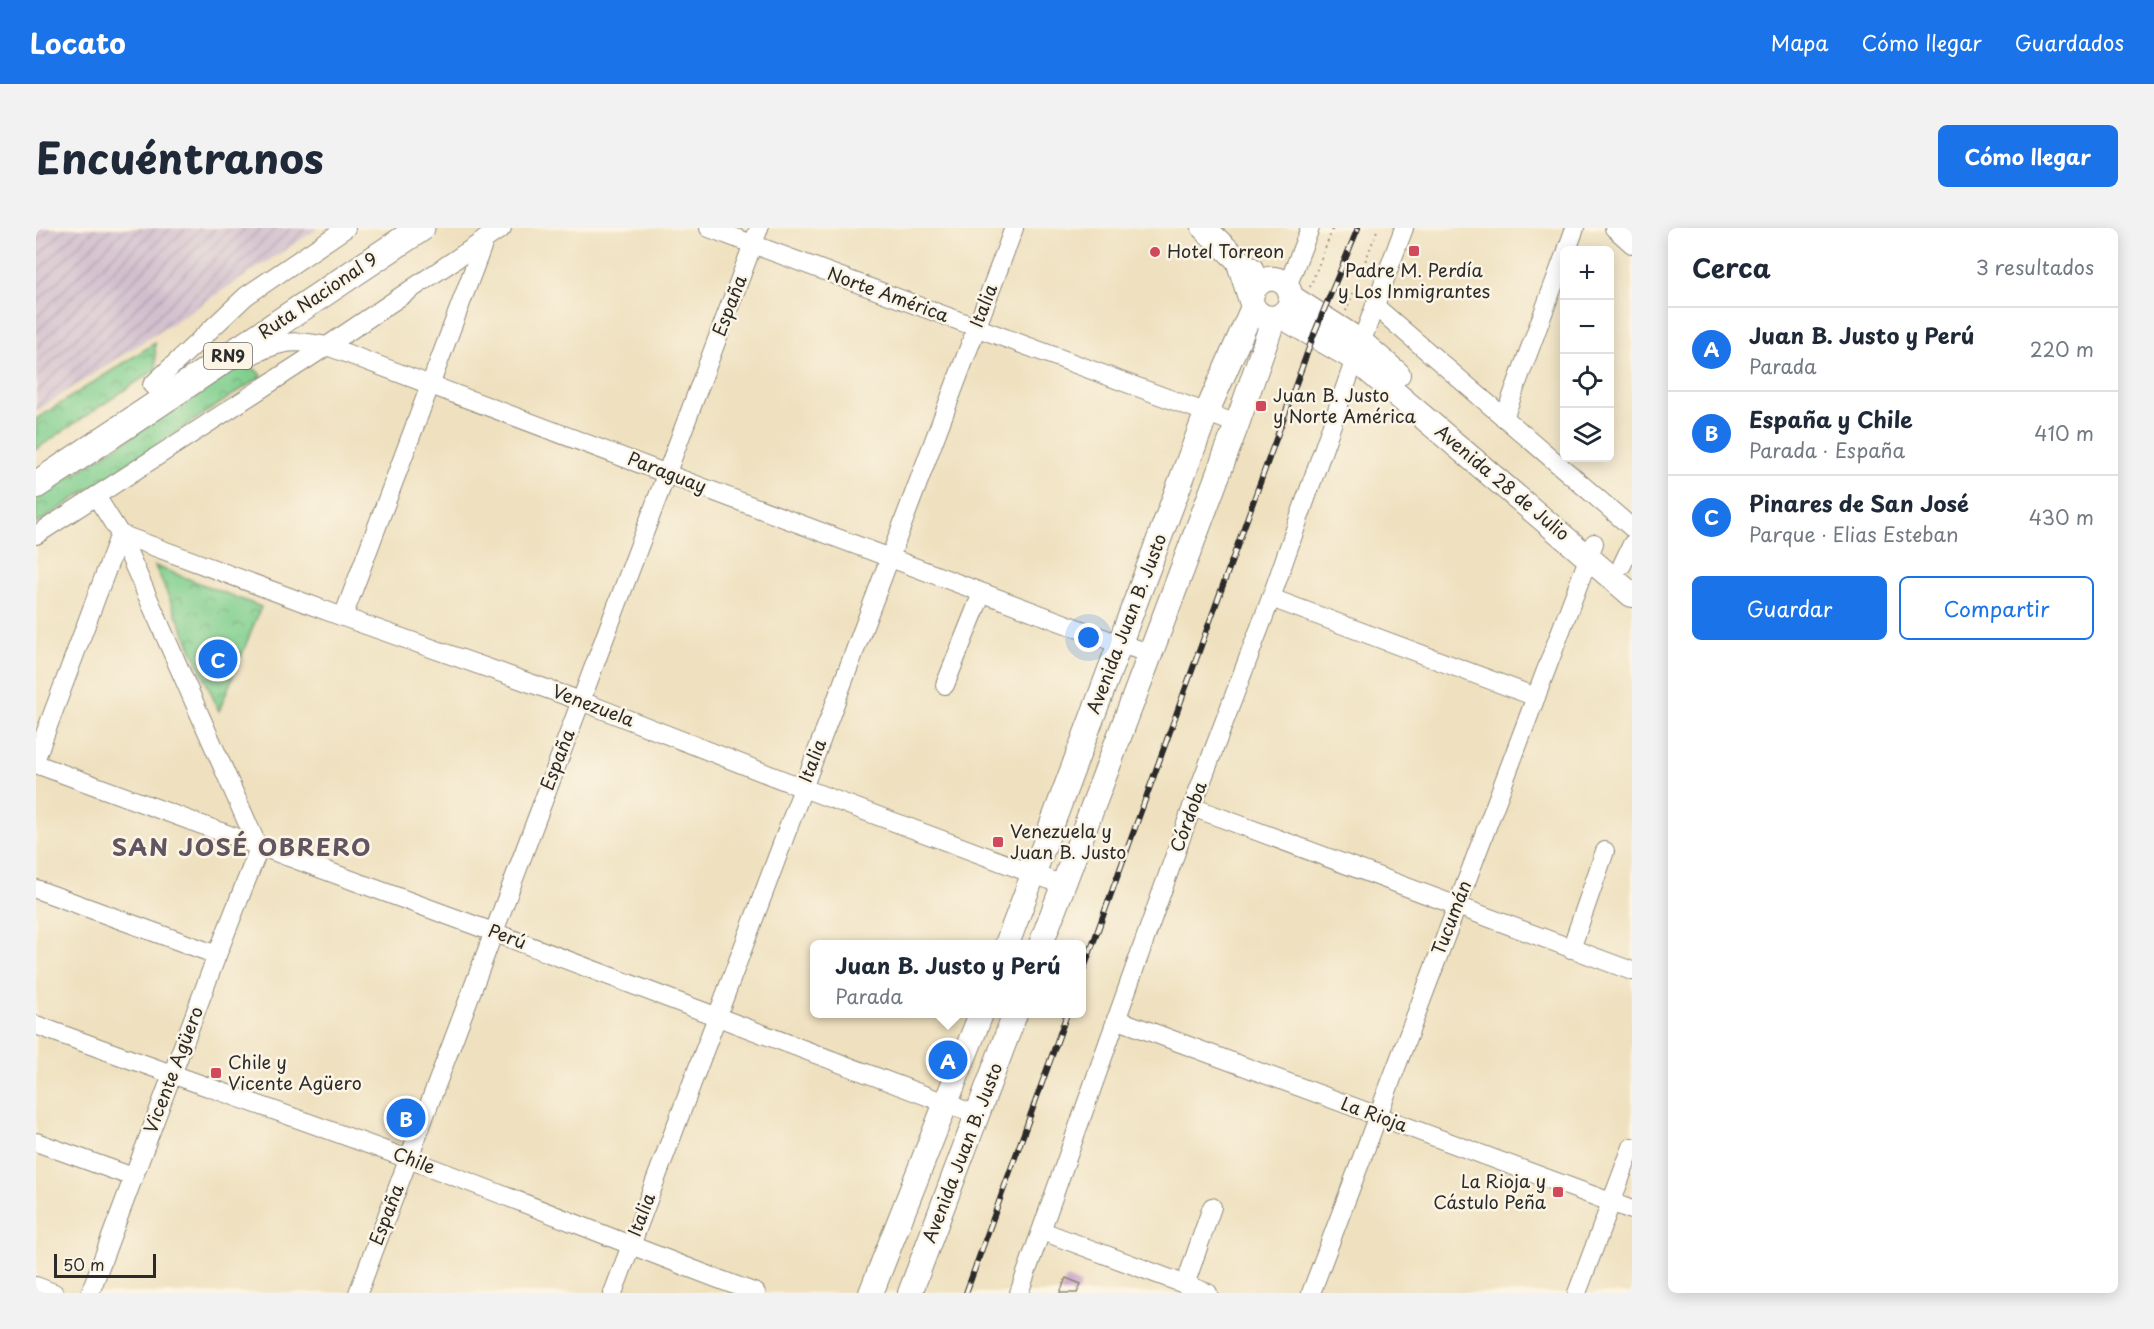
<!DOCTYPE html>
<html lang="es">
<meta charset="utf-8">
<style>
body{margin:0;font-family:"Playpen Sans",sans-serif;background:#f2f2f3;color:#1f2937}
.controls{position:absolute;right:18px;top:18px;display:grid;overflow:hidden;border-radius:9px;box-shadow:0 3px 15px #0003}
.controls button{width:54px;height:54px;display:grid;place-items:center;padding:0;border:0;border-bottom:2px solid #e0e1e3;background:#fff;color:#1f2937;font:30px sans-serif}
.scale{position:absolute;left:18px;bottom:15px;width:102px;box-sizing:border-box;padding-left:6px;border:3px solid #2b2b2b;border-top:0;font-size:16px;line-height:21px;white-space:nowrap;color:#2b2b2b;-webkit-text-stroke:4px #fcf5e5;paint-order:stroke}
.you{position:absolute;left:1053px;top:410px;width:21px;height:21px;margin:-15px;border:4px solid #fff;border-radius:50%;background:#1a73e8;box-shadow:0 0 0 9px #1a73e833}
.badge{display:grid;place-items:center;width:39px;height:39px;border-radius:50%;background:#1a73e8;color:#fff;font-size:20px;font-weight:700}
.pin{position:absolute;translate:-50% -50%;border:3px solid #fff;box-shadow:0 2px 6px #0006}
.popup{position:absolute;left:774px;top:712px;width:276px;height:78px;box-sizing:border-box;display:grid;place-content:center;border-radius:9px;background:#fff;filter:drop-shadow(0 2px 4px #0005);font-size:20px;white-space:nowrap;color:#747a83}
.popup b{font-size:22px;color:#1f2937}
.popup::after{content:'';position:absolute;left:50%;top:100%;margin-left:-12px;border:12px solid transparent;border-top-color:#fff}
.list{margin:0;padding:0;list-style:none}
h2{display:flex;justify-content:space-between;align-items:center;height:78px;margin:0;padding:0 24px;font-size:26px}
h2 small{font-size:20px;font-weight:400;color:#747a83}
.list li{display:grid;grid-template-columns:39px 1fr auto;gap:18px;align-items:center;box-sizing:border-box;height:84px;padding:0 24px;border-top:2px solid #e0e1e3}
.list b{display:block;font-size:22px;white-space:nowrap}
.list p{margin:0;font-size:20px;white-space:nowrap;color:#747a83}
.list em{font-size:20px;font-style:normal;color:#747a83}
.actions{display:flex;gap:12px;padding:18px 24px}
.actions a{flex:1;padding:14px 0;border:2px solid #1a73e8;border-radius:9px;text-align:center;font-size:21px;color:#1a73e8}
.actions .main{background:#1a73e8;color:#fff}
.icon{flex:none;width:33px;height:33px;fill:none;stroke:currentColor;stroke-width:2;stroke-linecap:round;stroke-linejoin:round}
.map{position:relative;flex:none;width:1596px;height:1065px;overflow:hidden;border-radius:9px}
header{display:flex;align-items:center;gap:36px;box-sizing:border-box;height:84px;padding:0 30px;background:#1a73e8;color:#fff}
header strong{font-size:28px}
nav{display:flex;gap:33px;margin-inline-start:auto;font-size:21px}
.intro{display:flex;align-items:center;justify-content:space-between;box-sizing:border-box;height:144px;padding:0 36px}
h1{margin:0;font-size:42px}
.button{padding:15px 27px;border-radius:9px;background:#1a73e8;color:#fff;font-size:21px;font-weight:700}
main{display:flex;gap:36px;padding:0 36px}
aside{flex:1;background:#fff;border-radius:9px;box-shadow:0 3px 15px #0003}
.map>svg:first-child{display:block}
.industrial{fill:url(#industrial-furrows)}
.park{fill:url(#park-crowns);stroke:#567d5d;stroke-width:1.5}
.building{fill:#c9a3c9}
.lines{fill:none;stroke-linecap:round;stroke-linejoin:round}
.minor-casing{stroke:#8d8676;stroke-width:20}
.major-casing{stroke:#8d8676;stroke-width:26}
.highway-casing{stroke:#8d8676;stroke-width:29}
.path{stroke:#8d8676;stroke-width:2;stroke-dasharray:1.5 4.5;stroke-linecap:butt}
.minor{stroke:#fff;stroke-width:18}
.major{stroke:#fff;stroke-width:24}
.highway{stroke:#fff;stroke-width:27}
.rail-casing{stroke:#2b2b2b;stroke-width:6}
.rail{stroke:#fcf5e5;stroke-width:4;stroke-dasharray:11;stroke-linecap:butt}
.poi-dot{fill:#d1495b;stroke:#fcf5e5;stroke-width:2}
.labels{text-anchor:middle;stroke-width:5;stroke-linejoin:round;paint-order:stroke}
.shield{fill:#fcf5e5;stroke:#6a6863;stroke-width:1.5}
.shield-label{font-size:16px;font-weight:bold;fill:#2b2b2b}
.poi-label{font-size:18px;fill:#2b2b2b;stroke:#fcf5e5;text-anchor:start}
.street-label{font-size:18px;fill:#2b2b2b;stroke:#fcf5e5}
.district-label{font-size:24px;font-weight:bold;letter-spacing:1.5px;fill:#625562;stroke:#fcf5e5}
</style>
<header>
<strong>Locato</strong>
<nav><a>Mapa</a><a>Cómo llegar</a><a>Guardados</a></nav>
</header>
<div class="intro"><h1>Encuéntranos</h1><a class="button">Cómo llegar</a></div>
<main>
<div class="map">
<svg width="1596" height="1065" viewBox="0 0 1596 1065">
<defs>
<pattern id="industrial-furrows" width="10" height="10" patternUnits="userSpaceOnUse" patternTransform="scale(1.5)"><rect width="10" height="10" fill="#d0bdcd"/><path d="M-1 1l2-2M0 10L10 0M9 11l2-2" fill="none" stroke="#a99aa7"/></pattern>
<pattern id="park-crowns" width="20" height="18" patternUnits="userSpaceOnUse" patternTransform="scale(1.5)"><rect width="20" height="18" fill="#81cf8f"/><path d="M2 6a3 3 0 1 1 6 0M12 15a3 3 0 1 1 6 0" fill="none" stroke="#6aa875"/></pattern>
</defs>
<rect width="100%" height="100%" fill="#fcf5e5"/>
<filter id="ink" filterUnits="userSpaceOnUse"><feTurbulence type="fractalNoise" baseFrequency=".0167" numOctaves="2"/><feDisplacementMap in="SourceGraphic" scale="12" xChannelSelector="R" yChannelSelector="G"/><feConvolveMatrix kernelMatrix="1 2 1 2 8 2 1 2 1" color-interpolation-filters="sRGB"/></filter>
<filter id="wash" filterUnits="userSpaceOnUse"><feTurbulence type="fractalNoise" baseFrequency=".008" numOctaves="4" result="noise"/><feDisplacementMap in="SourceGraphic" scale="24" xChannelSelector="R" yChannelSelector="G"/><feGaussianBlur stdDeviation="1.35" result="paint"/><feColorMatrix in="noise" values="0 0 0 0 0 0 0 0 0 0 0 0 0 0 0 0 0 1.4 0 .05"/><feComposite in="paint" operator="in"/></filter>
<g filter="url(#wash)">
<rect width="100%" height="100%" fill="#efe1c0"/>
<!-- industrial -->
<polygon class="industrial" points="0,0 283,0 0,183"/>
<!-- park -->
<g class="park">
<polygon points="119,115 120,141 0,221 0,191"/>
<polygon points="211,134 226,148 0,296 0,271"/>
<polygon points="119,338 225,379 183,483"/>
</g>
<g id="blocks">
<!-- building -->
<polygon class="building" points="1030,1050 1045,1056 1041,1065 1024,1065"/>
</g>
</g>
<g filter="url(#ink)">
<use href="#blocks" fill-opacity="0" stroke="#8d8676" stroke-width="1.5"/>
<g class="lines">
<!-- minor casing -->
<g class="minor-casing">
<g id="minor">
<polyline points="673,0 1201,196"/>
<polyline points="1578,0 1596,16"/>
<polyline points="1531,22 1539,0"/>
<polyline points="1251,59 1274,0"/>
<polyline points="1339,78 1596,300"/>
<path d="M210,130c32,-17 46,-19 81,-12l792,298 32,9"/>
<polyline points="116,157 210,68 310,0"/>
<polyline points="1468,190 1528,29"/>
<polyline points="84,306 307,389 545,473 767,560 1027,657"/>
<polyline points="0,307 291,118 466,0"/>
<polyline points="1586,337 1596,316"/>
<polyline points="1235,370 1500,469"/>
<polyline points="307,389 449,11"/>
<polyline points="909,457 946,365"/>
<polyline points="0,530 84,306"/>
<polyline points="0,536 457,704 941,887"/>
<polyline points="1156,579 1596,743"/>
<polyline points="0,661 181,727"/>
<polyline points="1535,721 1569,623"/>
<polyline points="1080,791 1596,982"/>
<path d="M0,797c124,46 249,88 372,134 117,43 231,91 348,134"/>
<polyline points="0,914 97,949"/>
<polyline points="1006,1003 1172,1065"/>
<polyline points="1149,1057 1176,979"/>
<polyline points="0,1058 18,1065"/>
<polyline points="54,1065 181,727 220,628 222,619 84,306 60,268"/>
<polyline points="322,1065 723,0"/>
<polyline points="577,1065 978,0"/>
<polyline points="983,1065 1156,579 1235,370 1319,131 1368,0"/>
<polyline points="1275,1065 1558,315"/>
<polyline points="1541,1065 1596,919"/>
</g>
</g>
<!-- major casing -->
<g class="major-casing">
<g id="major">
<polyline points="1168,0 1202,32 1215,41"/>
<path d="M1202,32l15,47c11,16 31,14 38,-5 1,-28 -33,-32 -40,-5"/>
<polyline points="1255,69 1325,114 1362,146"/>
<polyline points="1245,88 1319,131 1596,367"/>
<polyline points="971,716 1170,186 1217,79"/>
<polyline points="1005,716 1201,196 1238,90"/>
<polyline points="835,1065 945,786"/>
<polyline points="874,1065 979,786"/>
</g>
</g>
<!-- highway casing -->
<g class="highway-casing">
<polyline id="highway" points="0,257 385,0"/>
</g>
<!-- path -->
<g class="path">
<polyline points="1274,59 1297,0"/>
<polyline points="1310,83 1342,0"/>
</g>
<!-- minor -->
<use href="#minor" class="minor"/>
<!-- major -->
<use href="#major" class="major"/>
<!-- highway -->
<use href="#highway" class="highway"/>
<!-- rail casing -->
<g class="rail-casing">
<g id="rail">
<polyline points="1046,746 1278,106 1322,0"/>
<polyline points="930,1065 1031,786"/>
</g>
</g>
<!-- rail -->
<use href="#rail" class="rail"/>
</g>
</g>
<!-- markers -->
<g class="poi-dot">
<rect x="1372" y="17" width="12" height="12" rx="3"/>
<circle cx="1119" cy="24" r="6"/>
<rect x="1219" y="172" width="12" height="12" rx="3"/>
<rect x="956" y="608" width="12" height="12" rx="3"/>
<rect x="174" y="839" width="12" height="12" rx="3"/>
<rect x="1516" y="958" width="12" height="12" rx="3"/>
</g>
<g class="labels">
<!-- shield labels -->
<rect class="shield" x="168" y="115" width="48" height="26" rx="4.5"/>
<g class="shield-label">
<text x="192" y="134">RN9</text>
</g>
<!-- poi labels -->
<g class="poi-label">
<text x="1131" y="30">Hotel Torreon</text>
<text x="1378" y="49" text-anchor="middle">Padre M. Perdía<tspan x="1378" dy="21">y Los Inmigrantes</tspan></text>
<text x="1237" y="174">Juan B. Justo<tspan x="1237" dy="21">y Norte América</tspan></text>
<text x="974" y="610">Venezuela y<tspan x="974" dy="21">Juan B. Justo</tspan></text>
<text x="192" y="841">Chile y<tspan x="192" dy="21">Vicente Agüero</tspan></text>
<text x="1510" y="960" text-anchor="end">La Rioja y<tspan x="1510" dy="21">Cástulo Peña</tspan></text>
</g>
<!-- street labels -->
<g class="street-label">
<text transform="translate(852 67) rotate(20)" y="6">Norte América</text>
<text transform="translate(282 68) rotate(-34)" y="6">Ruta Nacional 9</text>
<text transform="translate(694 78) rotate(-69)" y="6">España</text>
<text transform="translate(948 78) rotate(-69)" y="6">Italia</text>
<text transform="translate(631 245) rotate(21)" y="6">Paraguay</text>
<text transform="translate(1466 255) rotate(40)" y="6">Avenida 28 de Julio</text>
<text transform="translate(1091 396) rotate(-69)" y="6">Avenida Juan B. Justo</text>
<text transform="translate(557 478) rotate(21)" y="6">Venezuela</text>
<text transform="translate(522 532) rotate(-69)" y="6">España</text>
<text transform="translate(777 533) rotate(-69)" y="6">Italia</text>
<text transform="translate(1153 589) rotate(-70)" y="6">Córdoba</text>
<text transform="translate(1416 690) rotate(-69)" y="6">Tucumán</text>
<text transform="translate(471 709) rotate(21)" y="6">Perú</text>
<text transform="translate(138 842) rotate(-69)" y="6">Vicente Agüero</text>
<text transform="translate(1338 887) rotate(20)" y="6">La Rioja</text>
<text transform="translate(927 925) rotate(-69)" y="6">Avenida Juan B. Justo</text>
<text transform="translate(378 933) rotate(21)" y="6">Chile</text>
<text transform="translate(351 987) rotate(-69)" y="6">España</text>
<text transform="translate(606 987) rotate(-69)" y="6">Italia</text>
</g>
<!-- district labels -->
<g class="district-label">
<text x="206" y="628">SAN JOSÉ OBRERO</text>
</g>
</g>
</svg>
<div class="controls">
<button>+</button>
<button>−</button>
<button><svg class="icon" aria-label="locate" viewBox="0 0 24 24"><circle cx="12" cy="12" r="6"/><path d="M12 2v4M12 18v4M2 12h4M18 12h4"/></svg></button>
<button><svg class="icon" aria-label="layers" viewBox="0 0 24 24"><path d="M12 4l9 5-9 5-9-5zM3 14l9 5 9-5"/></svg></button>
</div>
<div class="scale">50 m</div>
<div class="you"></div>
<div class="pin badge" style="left:912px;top:832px">A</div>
<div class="popup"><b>Juan B. Justo y Perú</b>Parada</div>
<div class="pin badge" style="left:370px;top:890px">B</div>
<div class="pin badge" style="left:182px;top:431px">C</div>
</div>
<aside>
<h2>Cerca<small>3 resultados</small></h2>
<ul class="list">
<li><span class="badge">A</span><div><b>Juan B. Justo y Perú</b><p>Parada</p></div><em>220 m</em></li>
<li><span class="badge">B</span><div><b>España y Chile</b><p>Parada · España</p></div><em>410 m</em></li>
<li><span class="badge">C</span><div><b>Pinares de San José</b><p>Parque · Elias Esteban</p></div><em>430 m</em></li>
</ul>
<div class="actions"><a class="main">Guardar</a><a>Compartir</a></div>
</aside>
</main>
